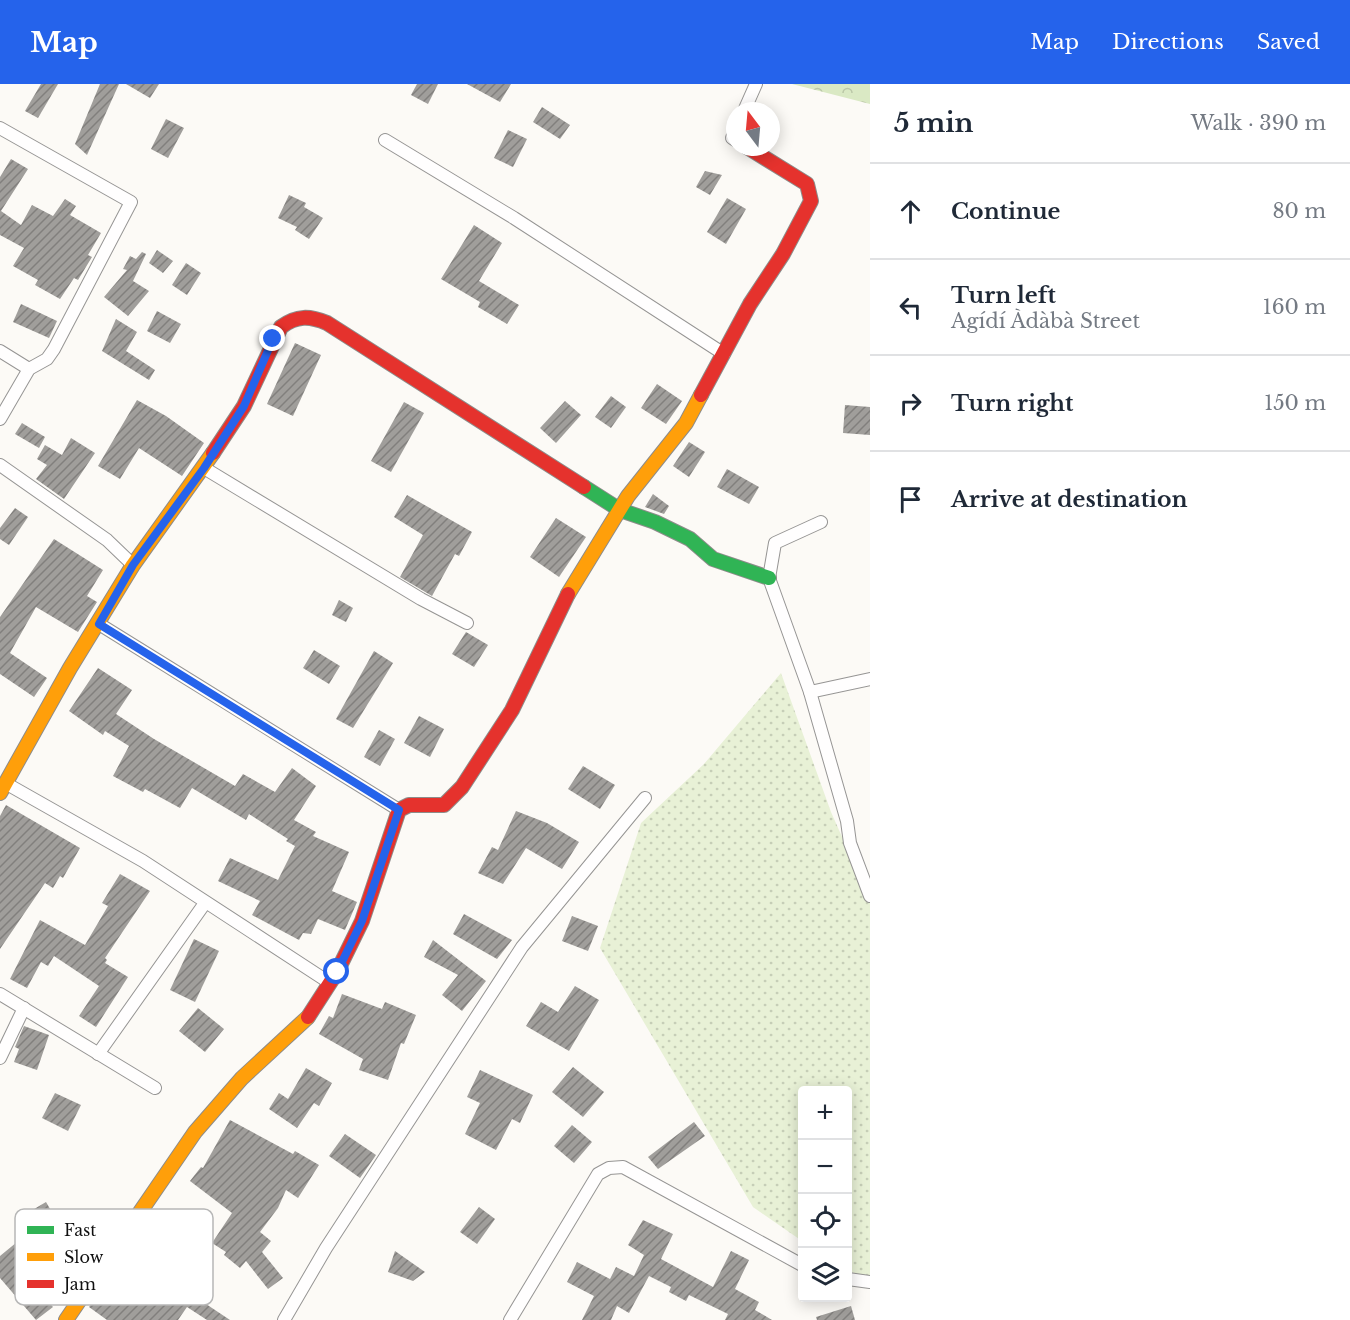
<!DOCTYPE html>
<meta charset="utf-8">
<style>
body{margin:0;font-family:"Libre Baskerville",serif;background:#f2f2f3;color:#1f2937}
.controls{position:absolute;right:18px;bottom:18px;display:grid;overflow:hidden;border-radius:6px;box-shadow:0 3px 15px #0003}
.controls button{width:54px;height:54px;display:grid;place-items:center;padding:0;border:0;border-bottom:2px solid #e0e1e3;background:#fff;color:#1f2937;font:30px sans-serif}
.compass{position:absolute;left:726px;top:18px;width:54px;height:54px;border-radius:50%;background:#fff;box-shadow:0 3px 15px #0003;rotate:344deg}
.stop{position:absolute;width:18px;height:18px;margin:-14px;border:4px solid #2563eb;border-radius:50%;background:#fff}
.stop.end{background:#2563eb;border-color:#fff;box-shadow:0 2px 6px #0008}
.list{margin:0;padding:0;list-style:none}
h2{display:flex;justify-content:space-between;align-items:center;height:78px;margin:0;padding:0 24px;font-size:26px}
h2 small{font-size:20px;font-weight:400;color:#747a83}
.list li{display:grid;grid-template-columns:39px 1fr auto;gap:18px;align-items:center;box-sizing:border-box;height:96px;padding:0 24px;border-top:2px solid #e0e1e3}
.list b{display:block;font-size:22px;white-space:nowrap}
.list p{margin:0;font-size:20px;white-space:nowrap;color:#747a83}
.list em{font-size:20px;font-style:normal;color:#747a83}
.icon{flex:none;width:33px;height:33px;fill:none;stroke:currentColor;stroke-width:2;stroke-linecap:round;stroke-linejoin:round}
.map{position:relative;flex:none;width:870px;height:1236px;overflow:hidden}
header{display:flex;align-items:center;gap:36px;box-sizing:border-box;height:84px;padding:0 30px;background:#2563eb;color:#fff}
header strong{font-size:28px}
nav{display:flex;gap:33px;margin-inline-start:auto;font-size:21px}
main{display:flex}
aside{flex:1;background:#fff}
.map>svg:first-child{display:block}
.grass{fill:url(#grass-dots)}
.forest{fill:url(#forest-crowns)}
.building{fill:url(#building-hatch)}
.lines{fill:none;stroke-linecap:round;stroke-linejoin:round}
.street-casing{stroke:#969594;stroke-width:14}
.fast-casing{stroke:#8d8c8a;stroke-width:16}
.slow-casing{stroke:#8d8c8a;stroke-width:16}
.jam-casing{stroke:#8d8c8a;stroke-width:16}
.street{stroke:#fffefe;stroke-width:12}
.fast{stroke:#30b455;stroke-width:14}
.slow{stroke:#ff9f0a;stroke-width:14}
.jam{stroke:#e5322d;stroke-width:14}
.route{stroke:#2563eb;stroke-width:8}
.key{fill:#fff;stroke:#b7b7b7;stroke-width:1.5}
.key-label{font-size:16px;fill:#101010}
</style>
<header>
<strong>Map</strong>
<nav><a>Map</a><a>Directions</a><a>Saved</a></nav>
</header>
<main>
<div class="map">
<svg width="870" height="1236" viewBox="0 0 870 1236">
<defs>
<pattern id="grass-dots" width="8" height="8" patternUnits="userSpaceOnUse" patternTransform="scale(1.5)"><rect width="8" height="8" fill="#e8f1d6"/><path d="M2 2h.1M6 6h.1" fill="none" stroke="#c6ceb7" stroke-width="1.8" stroke-linecap="round"/></pattern>
<pattern id="forest-crowns" width="20" height="18" patternUnits="userSpaceOnUse" patternTransform="scale(1.5)"><rect width="20" height="18" fill="#dae9c4"/><path d="M2 6a3 3 0 1 1 6 0M12 15a3 3 0 1 1 6 0" fill="none" stroke="#bac7a7"/></pattern>
<pattern id="building-hatch" width="6" height="6" patternUnits="userSpaceOnUse" patternTransform="scale(1.5)"><rect width="6" height="6" fill="#a09e9b"/><path d="M-1 1l2-2M0 6l6-6M5 7l2-2" fill="none" stroke="#817f7d"/></pattern>
</defs>
<rect width="100%" height="100%" fill="#fcfaf6"/>
<!-- grass -->
<polygon class="grass" points="781,589 831,728 870,816 870,1194 848,1187 848,1006 802,1006 802,1157 753,1123 600,864 641,739 704,680"/>
<!-- forest -->
<polygon class="forest" points="792,0 870,0 870,20"/>
<!-- building -->
<g class="building">
<polygon points="41,0 58,0 38,34 25,27"/>
<polygon points="100,0 119,0 87,71 75,60"/>
<polygon points="126,0 159,0 150,14"/>
<polygon points="417,0 438,0 428,20 411,11"/>
<polygon points="467,0 511,0 500,18"/>
<polygon points="542,23 570,41 560,55 533,38"/>
<polygon points="166,35 184,44 168,74 151,65"/>
<polygon points="508,46 527,55 513,83 494,74"/>
<polygon points="11,75 28,85 1,127 21,141 32,121 53,132 65,115 76,122 70,131 101,149 88,171 92,173 78,196 74,194 60,215 35,201 38,196 13,182 24,164 0,151 0,93"/>
<polygon points="705,87 722,91 710,111 696,103"/>
<polygon points="289,111 306,119 304,123 323,134 309,155 295,146 297,143 278,134"/>
<polygon points="727,114 746,125 726,160 707,148"/>
<polygon points="474,141 502,159 479,197 519,221 507,240 478,223 480,218 441,195"/>
<polygon points="157,166 173,177 163,189 149,179"/>
<polygon points="142,168 146,170 133,197 149,207 128,232 104,213 127,186 123,185 130,172 136,175"/>
<polygon points="186,179 201,189 187,211 172,201"/>
<polygon points="21,220 57,237 49,254 13,238"/>
<polygon points="157,227 181,240 170,259 147,247"/>
<polygon points="116,235 137,248 126,267 155,286 149,296 102,267"/>
<polygon points="295,259 321,271 293,332 267,320"/>
<polygon points="657,300 682,317 666,340 641,324"/>
<polygon points="611,312 626,323 611,344 595,333"/>
<polygon points="137,316 166,332 204,359 182,392 139,364 120,395 98,382"/>
<polygon points="565,317 581,331 556,359 540,344"/>
<polygon points="404,318 424,329 391,388 371,377"/>
<polygon points="845,321 870,323 870,351 843,349"/>
<polygon points="22,339 45,353 39,364 15,350"/>
<polygon points="71,354 95,369 64,415 36,395 47,381 37,375 45,361 62,371"/>
<polygon points="689,358 705,368 689,393 673,382"/>
<polygon points="727,385 759,403 749,420 717,403"/>
<polygon points="653,410 669,422 664,430 645,423"/>
<polygon points="407,411 472,448 459,472 455,470 432,512 400,493 423,451 394,433"/>
<polygon points="15,424 28,433 9,461 0,455 0,444"/>
<polygon points="556,434 586,453 559,493 530,473"/>
<polygon points="54,455 103,486 87,512 97,518 78,548 36,523 10,569 47,594 34,613 0,590 0,533"/>
<polygon points="339,516 353,524 346,538 332,531"/>
<polygon points="466,548 488,561 474,583 452,570"/>
<polygon points="314,566 340,582 329,600 303,584"/>
<polygon points="374,567 393,579 353,644 336,635"/>
<polygon points="98,584 132,606 116,630 154,655 235,702 243,690 275,708 292,684 316,702 294,736 316,748 313,752 349,768 332,807 357,818 345,846 318,835 311,850 303,849 299,856 252,831 260,817 218,797 230,774 278,796 295,762 286,757 288,755 249,730 246,736 192,704 180,724 145,705 143,708 113,692 129,662 105,647 103,651 69,627"/>
<polygon points="419,632 444,645 430,673 404,659"/>
<polygon points="379,646 395,655 380,682 364,673"/>
<polygon points="583,682 615,701 600,725 568,705"/>
<polygon points="6,721 80,764 63,794 60,792 53,804 45,799 0,865 0,732"/>
<polygon points="516,727 547,739 579,758 562,785 526,764 503,800 478,789 492,763 498,766"/>
<polygon points="120,790 150,807 105,874 107,876 105,879 128,893 96,943 79,932 99,902 54,872 48,882 41,878 27,904 10,895 40,836 85,861 108,822 102,819"/>
<polygon points="464,830 512,856 497,875 453,850"/>
<polygon points="572,832 598,842 588,867 562,857"/>
<polygon points="194,855 219,867 195,918 170,906"/>
<polygon points="433,856 486,897 462,927 442,911 458,891 424,873"/>
<polygon points="575,902 599,916 569,967 526,942 541,918 558,928"/>
<polygon points="342,910 382,925 385,918 416,931 404,960 401,959 388,996 359,986 363,975 319,950 329,932 333,934"/>
<polygon points="198,924 224,945 205,968 179,947"/>
<polygon points="24,942 49,951 37,986 14,978 19,965 15,963"/>
<polygon points="573,983 604,1008 583,1033 552,1008"/>
<polygon points="306,984 332,999 319,1022 314,1019 297,1044 269,1025 279,1009 288,1015"/>
<polygon points="480,986 533,1011 520,1039 512,1035 496,1066 465,1050 480,1019 467,1013"/>
<polygon points="55,1009 81,1021 68,1047 42,1034"/>
<polygon points="230,1036 293,1070 295,1067 319,1081 298,1114 286,1106 278,1124 260,1148 271,1157 262,1168 283,1194 268,1205 246,1177 240,1184 224,1171 226,1168 212,1159 232,1129 190,1097 201,1083 203,1084"/>
<polygon points="694,1038 705,1052 658,1085 648,1073"/>
<polygon points="572,1041 592,1058 574,1079 554,1062"/>
<polygon points="345,1050 376,1071 360,1094 329,1072"/>
<polygon points="46,1118 56,1135 69,1126 84,1150 70,1159 83,1182 56,1197 36,1163 16,1179 53,1223 36,1236 0,1194 0,1172 28,1149 19,1134"/>
<polygon points="479,1123 495,1135 477,1160 460,1148"/>
<polygon points="643,1136 673,1150 661,1175 713,1203 731,1167 749,1176 735,1205 759,1218 755,1226 772,1236 725,1236 728,1230 689,1211 686,1217 669,1208 671,1203 649,1192 629,1229 617,1222 611,1236 582,1236 594,1212 567,1198 577,1178 610,1195 616,1183 634,1192 644,1171 628,1161"/>
<polygon points="395,1167 425,1188 413,1197 388,1188"/>
<polygon points="127,1172 200,1216 230,1236 207,1236 187,1223 178,1236 107,1236 89,1223 104,1203 107,1205"/>
<polygon points="851,1222 855,1236 817,1236 816,1233"/>
</g>
<g class="lines">
<!-- street casing -->
<g class="street-casing">
<g id="street">
<polyline points="744,27 756,0"/>
<polyline points="0,44 131,118 54,265 47,275 29,285 0,335"/>
<polyline points="735,48 732,54 735,56"/>
<polyline points="385,56 514,134 724,270"/>
<polyline points="0,267 29,285"/>
<polyline points="0,381 107,456 133,481"/>
<polyline points="204,384 421,515 467,539"/>
<polyline points="821,438 775,459 769,494 810,608 847,737 850,759 870,812"/>
<polyline points="99,540 399,726"/>
<polyline points="810,608 870,595"/>
<polyline points="7,700 143,777 330,899"/>
<polyline points="0,910 155,1004"/>
<polyline points="98,970 205,819"/>
<polyline points="0,974 24,924"/>
<polyline points="848,1195 870,1198"/>
<polyline points="284,1236 326,1164 522,863 645,714"/>
<polyline points="510,1236 598,1090 609,1084 623,1083 802,1181"/>
</g>
</g>
<!-- fast casing -->
<g class="fast-casing">
<polyline id="fast" points="584,403 620,426 655,438 690,455 713,475 769,494"/>
</g>
<!-- slow casing -->
<g class="slow-casing">
<g id="slow">
<polyline points="568,510 628,412 686,339 701,311"/>
<polyline points="0,709 70,584 133,481 213,369"/>
<polyline points="66,1236 195,1048 242,994 308,933"/>
</g>
</g>
<!-- jam casing -->
<g class="jam-casing">
<g id="jam">
<polyline points="701,311 750,220 783,170 811,117 807,100 747,63"/>
<path d="M213,369l31,-47 37,-79c16,-12 29,-11 46,-4l257,164"/>
<polyline points="308,933 337,888 362,837 399,726 409,721 444,721 462,703 512,626 568,510"/>
</g>
</g>
<!-- street -->
<use href="#street" class="street"/>
<!-- fast -->
<use href="#fast" class="fast"/>
<!-- slow -->
<use href="#slow" class="slow"/>
<!-- jam -->
<use href="#jam" class="jam"/>
</g>
<g class="lines">
<!-- route -->
<polyline class="route" points="273,255 244,322 204,384 133,481 99,540 399,726 362,837 337,888"/>
</g>
<!-- legend -->
<rect x="15" y="1125" width="198" height="96" rx="9" class="key"/>
<rect x="27" y="1142" width="27" height="8" fill="#30b455"/>
<rect x="27" y="1169" width="27" height="8" fill="#ff9f0a"/>
<rect x="27" y="1196" width="27" height="8" fill="#e5322d"/>
<g class="key-label">
<text x="64" y="1152">Fast</text>
<text x="64" y="1179">Slow</text>
<text x="64" y="1206">Jam</text>
</g>
</svg>
<div class="controls">
<button>+</button>
<button>−</button>
<button><svg class="icon" aria-label="locate" viewBox="0 0 24 24"><circle cx="12" cy="12" r="6"/><path d="M12 2v4M12 18v4M2 12h4M18 12h4"/></svg></button>
<button><svg class="icon" aria-label="layers" viewBox="0 0 24 24"><path d="M12 4l9 5-9 5-9-5zM3 14l9 5 9-5"/></svg></button>
</div>
<svg class="compass" viewBox="-18 -18 36 36"><path d="M0-13l5 13h-10z" fill="#e53935"/><path d="M0 13l5-13h-10z" fill="#747a83"/></svg>
<div class="stop" style="left:337px;top:888px"></div>
<div class="stop end" style="left:273px;top:255px"></div>
</div>
<aside>
<h2>5 min<small>Walk · 390 m</small></h2>
<ul class="list">
<li><svg class="icon" aria-label="ahead" viewBox="0 0 24 24"><path d="M12 20V5M6 11l6-6 6 6"/></svg><div><b>Continue</b></div><em>80 m</em></li>
<li><svg class="icon" aria-label="left" viewBox="0 0 24 24"><path d="M17 20v-9H6M10 6l-5 5 5 5"/></svg><div><b>Turn left</b><p>Agídí Àdàbà Street</p></div><em>160 m</em></li>
<li><svg class="icon" aria-label="right" viewBox="0 0 24 24"><path d="M7 20v-9h11M14 6l5 5-5 5"/></svg><div><b>Turn right</b></div><em>150 m</em></li>
<li><svg class="icon" aria-label="arrive" viewBox="0 0 24 24"><path d="M6 21V4h12l-3 4 3 4H6"/></svg><div><b>Arrive at destination</b></div></li>
</ul>
</aside>
</main>
